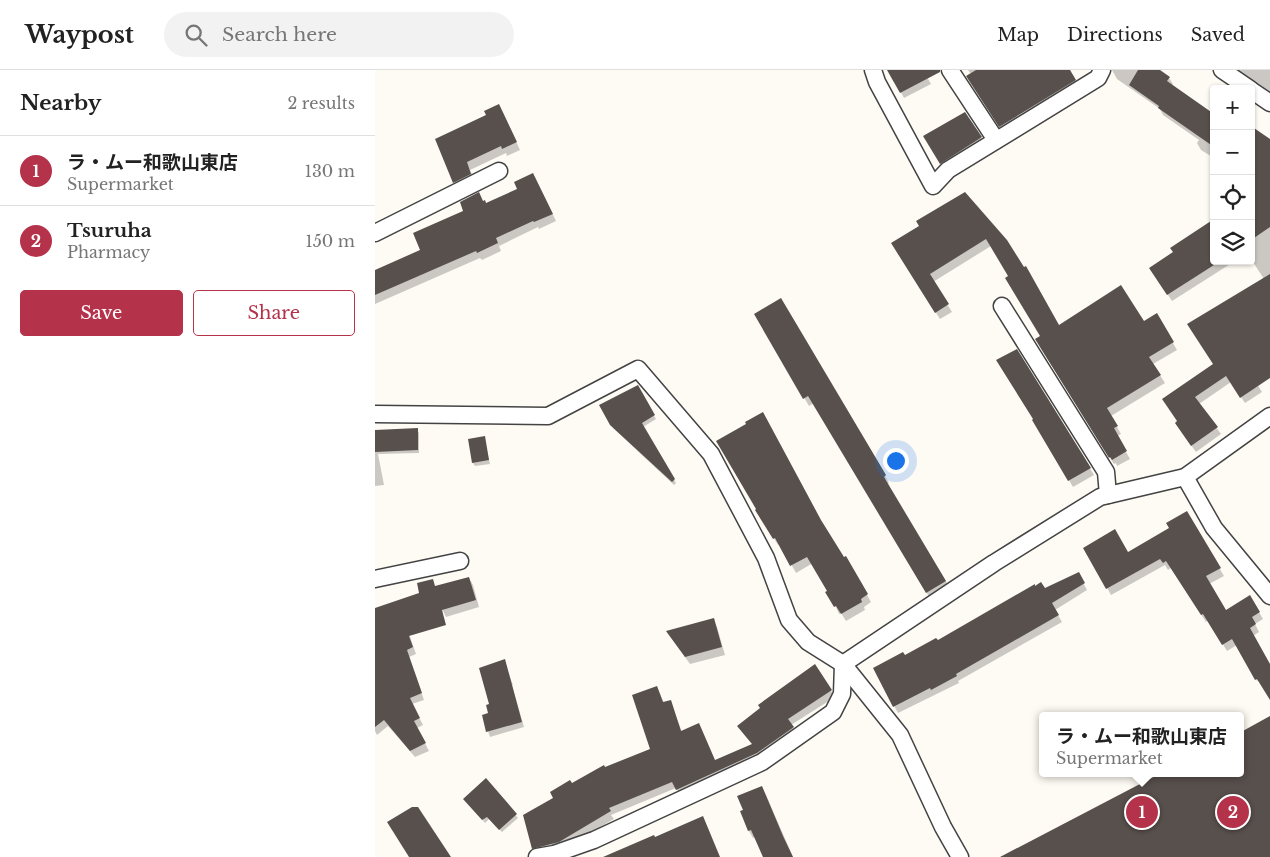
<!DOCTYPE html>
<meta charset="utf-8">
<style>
body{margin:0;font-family:"Libre Baskerville","Noto Sans JP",serif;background:#f2f2f2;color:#222}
.controls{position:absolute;right:15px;top:15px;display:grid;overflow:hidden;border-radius:5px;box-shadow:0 1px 4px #0004}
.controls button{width:45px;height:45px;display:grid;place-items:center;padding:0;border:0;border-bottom:1px solid #e0e0e0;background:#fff;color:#222;font:25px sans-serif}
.you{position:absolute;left:520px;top:390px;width:18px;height:18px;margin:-12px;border:4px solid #fff;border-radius:50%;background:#1a73e8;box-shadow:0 0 0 8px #1a73e833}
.badge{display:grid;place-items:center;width:32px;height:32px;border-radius:50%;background:#b5334a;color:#fff;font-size:16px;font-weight:700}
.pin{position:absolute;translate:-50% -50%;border:2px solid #fff;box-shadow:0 1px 5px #0006}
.popup{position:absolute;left:664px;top:642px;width:205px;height:65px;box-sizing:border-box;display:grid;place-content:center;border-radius:5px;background:#fff;filter:drop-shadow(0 1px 4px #0005);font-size:16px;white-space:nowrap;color:#767676}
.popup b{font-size:19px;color:#222}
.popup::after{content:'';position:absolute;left:50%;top:100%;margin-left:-10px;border:10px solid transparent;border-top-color:#fff}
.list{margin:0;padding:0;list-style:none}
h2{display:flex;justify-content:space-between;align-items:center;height:65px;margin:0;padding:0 20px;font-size:21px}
h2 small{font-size:16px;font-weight:400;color:#767676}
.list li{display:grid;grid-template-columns:32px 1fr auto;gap:15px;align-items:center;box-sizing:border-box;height:70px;padding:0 20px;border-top:1px solid #e0e0e0}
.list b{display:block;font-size:19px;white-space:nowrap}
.list p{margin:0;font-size:16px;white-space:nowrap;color:#767676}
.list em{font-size:16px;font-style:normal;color:#767676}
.actions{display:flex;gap:10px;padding:15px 20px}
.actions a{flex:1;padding:11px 0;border:1px solid #b5334a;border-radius:5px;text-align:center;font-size:18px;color:#b5334a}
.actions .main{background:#b5334a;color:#fff}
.icon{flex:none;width:28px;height:28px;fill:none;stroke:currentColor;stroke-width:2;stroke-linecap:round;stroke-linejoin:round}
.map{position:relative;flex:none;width:895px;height:787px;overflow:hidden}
header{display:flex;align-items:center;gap:30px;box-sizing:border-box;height:70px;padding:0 25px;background:#fff;border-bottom:1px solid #e0e0e0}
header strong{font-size:24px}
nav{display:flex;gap:28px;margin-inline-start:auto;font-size:18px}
.search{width:350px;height:45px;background:#f2f2f2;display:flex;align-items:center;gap:12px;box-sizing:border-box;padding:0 18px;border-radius:28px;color:#767676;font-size:19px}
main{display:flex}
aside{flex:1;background:#fff}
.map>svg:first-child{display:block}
.shadow{fill:#0003}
.building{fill:#58504d}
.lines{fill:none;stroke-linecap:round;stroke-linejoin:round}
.minor-casing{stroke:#434343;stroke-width:19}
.minor{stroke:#fff;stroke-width:16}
</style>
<header>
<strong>Waypost</strong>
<div class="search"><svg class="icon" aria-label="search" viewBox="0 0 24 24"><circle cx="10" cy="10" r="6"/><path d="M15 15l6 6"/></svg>Search here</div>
<nav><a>Map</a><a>Directions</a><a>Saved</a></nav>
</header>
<main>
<aside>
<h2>Nearby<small>2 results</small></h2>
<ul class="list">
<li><span class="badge">1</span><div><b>ラ・ムー和歌山東店</b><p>Supermarket</p></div><em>130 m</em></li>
<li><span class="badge">2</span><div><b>Tsuruha</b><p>Pharmacy</p></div><em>150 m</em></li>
</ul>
<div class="actions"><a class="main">Save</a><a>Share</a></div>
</aside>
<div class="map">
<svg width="895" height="787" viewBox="0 0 895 787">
<rect width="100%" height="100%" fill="#fefbf4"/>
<!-- shadow -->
<g class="shadow">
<polygon points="514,0 548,0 556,14 529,28"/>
<polygon points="593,0 694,0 704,17 629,63 596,13 596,4"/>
<polygon points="737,0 783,0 794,8 798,14 796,16 836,44 839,40 839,88 826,80 822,73 824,70 788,45 785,39 742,9"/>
<polygon points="861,0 895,0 895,23"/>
<polygon points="128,43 145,80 132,86 131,83 95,100 100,111 83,119 61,69"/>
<polygon points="590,43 610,75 570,101 550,67"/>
<polygon points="895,71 895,299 879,309 887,322 870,333 856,312 824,334 846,364 821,382 801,354 840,295 889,209 876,189 876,126"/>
<polygon points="162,112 181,151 164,159 163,157 124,176 126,181 107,190 105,188 0,234 0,201 47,181 108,132 111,134"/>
<polygon points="589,123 684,257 768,253 782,245 802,280 778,294 790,313 736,346 746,364 742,366 755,389 742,396 741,393 739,394 665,277 667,267 635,207 616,176 558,212 577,242 565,249 521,180 545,156"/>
<polygon points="799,183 839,191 860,191 797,231 780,205"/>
<polygon points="380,245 510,406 514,413 512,414 575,518 556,530 439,333 434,336"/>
<polygon points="642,280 719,405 698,417 659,350"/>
<polygon points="262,317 281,349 268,357 301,413 299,415 238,358"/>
<polygon points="42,359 44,363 44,383 3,384 9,415 0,416 0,361"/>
<polygon points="109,367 115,394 100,396 98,393"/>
<polygon points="811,443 849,506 834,514 851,542 875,527 888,549 880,554 884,562 878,566 895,596 895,603 882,611 862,575 852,581 833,550 831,552 796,498 793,500 790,495 736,525 710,478 753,484 796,458"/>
<polygon points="386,447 448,455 469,489 471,488 496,532 489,537 490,540 471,551 466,543 464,544 454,521 438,493 421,503 405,474 403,475"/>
<polygon points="703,503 712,520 680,540 687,552 583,611 584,613 523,643 499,599 562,572"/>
<polygon points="94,508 98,515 104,537 71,547 67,539"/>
<polygon points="338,550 342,557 350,585 315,594 292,562"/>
<polygon points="33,561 41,584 34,587 49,630 37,634 48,655 42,658 54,681 40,687 13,656 2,665 0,661 0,597"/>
<polygon points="129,591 138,615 137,615 149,657 115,667 108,646 115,644 115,635"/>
<polygon points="440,596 460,627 416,655 422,665 306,726 301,718 236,745 239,749 188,778 162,785 158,778 180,729 196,715 277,679 282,617 289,633 295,631 307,662 340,692 378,675 368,663"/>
<polygon points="111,710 143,748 127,762 114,749 110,753 92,732"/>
<polygon points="387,718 391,725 418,787 388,787 380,767 378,768 374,761 369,741"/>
</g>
<!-- building -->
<g class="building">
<polygon points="512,0 565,0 565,2 525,23"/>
<polygon points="601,0 695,0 701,10 624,57 591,6"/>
<polygon points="763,0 785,0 795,7 792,11 839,44 839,77 783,38 784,36 754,15"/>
<polygon points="124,34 142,72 127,79 126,76 92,92 96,104 78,113 60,69 111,45 109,41"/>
<polygon points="590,42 607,67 565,94 548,66"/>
<polygon points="876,56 895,69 895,157 876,170"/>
<polygon points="158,103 178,144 159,152 158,151 121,168 123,173 102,183 101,181 0,225 0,200 45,180 38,163 88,141 85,132 104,122 108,131 110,130 111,133 142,119 139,112"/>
<polygon points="590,122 632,170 649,197 651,196 684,255 746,215 769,251 782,243 799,272 774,287 786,305 732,338 743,356 739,358 752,381 737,390 735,387 734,388 660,269 665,266 630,208 633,206 611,169 555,204 574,234 560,243 516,173 544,156 541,151"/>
<polygon points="839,149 839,195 792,225 774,198 798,182 795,178"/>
<polygon points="895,204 895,308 865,328 851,306 820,327 843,357 816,376 800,353 802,351 787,329 838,294 812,254"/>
<polygon points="406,228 511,405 509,407 571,511 551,523 433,326 428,329 379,244"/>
<polygon points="642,279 716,398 693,411 657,350 658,349 621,290"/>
<polygon points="263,315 280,345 267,353 300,409 297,412 235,355 224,335"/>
<polygon points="388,342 446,450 469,487 471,486 493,524 486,529 487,532 466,544 461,536 459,537 450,522 452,521 432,487 415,496 400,468 398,469 380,440 381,439 341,371 371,354 370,352"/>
<polygon points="43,358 43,380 0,382 0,360"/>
<polygon points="110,366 114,390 97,393 93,369"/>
<polygon points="812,441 846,498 831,506 851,540 875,525 885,542 877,547 881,554 875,558 895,594 895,630 882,609 880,610 857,569 847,575 828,544 826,545 791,491 788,493 785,489 731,519 708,478 740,459 753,482 794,458 791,453"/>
<polygon points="704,502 710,513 677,533 684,545 581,604 582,606 556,620 555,618 518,637 498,598 528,582 530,585 561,568 563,570 660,514 660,516 666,512 670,518"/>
<polygon points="94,507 101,530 67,540 71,555 34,566 38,577 32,580 47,623 35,628 45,648 39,651 51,673 35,681 9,650 0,657 0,538 44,523 42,513 58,509 60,516"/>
<polygon points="339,548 347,577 310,587 291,561"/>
<polygon points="130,589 147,652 111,662 107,645 113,643 111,635 114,634 104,598"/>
<polygon points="440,594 457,620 413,649 419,657 382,683 301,720 297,712 234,738 236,741 184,772 157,779 148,745 178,728 175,722 195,710 197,713 229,695 230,697 275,679 257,625 282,616 288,632 296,630 306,661 324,653 340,690 377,674 362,656 385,638 383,635"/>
<polygon points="895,646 895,787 625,787 786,703 866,703 866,662"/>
<polygon points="111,708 142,744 124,760 112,747 107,750 88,729"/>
<polygon points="387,716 408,766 418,787 388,787 376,760 373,761 365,741 368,740 362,726"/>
<polygon points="37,737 43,737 76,787 34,787 12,752"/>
<polygon points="328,746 345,787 228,787 279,765 280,767"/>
</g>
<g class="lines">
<!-- minor casing -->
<g class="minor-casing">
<g id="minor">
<polyline points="498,0 502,12 558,116 573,100 723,8 727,0"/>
<polyline points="575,0 621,70"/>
<polyline points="847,0 875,19"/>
<polyline points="876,20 895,33"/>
<polyline points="0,163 124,101"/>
<polyline points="627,236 731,402 733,425"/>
<polyline points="0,344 173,346 263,299 336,384 391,488 414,550 433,572 468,594 525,665 568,757 585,787"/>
<polyline points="810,407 839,458 895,526"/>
<polyline points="0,509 85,491"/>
<polyline points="468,594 619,493 725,427 810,407 895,346"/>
<polyline points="162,787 179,784 219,770 387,692 458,642 467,624 468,594"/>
</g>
</g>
<!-- minor -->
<use href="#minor" class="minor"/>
</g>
</svg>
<div class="controls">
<button>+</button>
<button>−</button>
<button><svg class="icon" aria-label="locate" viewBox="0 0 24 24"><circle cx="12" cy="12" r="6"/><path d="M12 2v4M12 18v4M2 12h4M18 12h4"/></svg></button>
<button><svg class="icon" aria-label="layers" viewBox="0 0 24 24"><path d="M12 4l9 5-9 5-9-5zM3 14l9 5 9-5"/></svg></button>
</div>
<div class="you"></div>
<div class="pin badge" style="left:767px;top:742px">1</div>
<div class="popup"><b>ラ・ムー和歌山東店</b>Supermarket</div>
<div class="pin badge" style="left:858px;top:742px">2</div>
</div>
</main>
